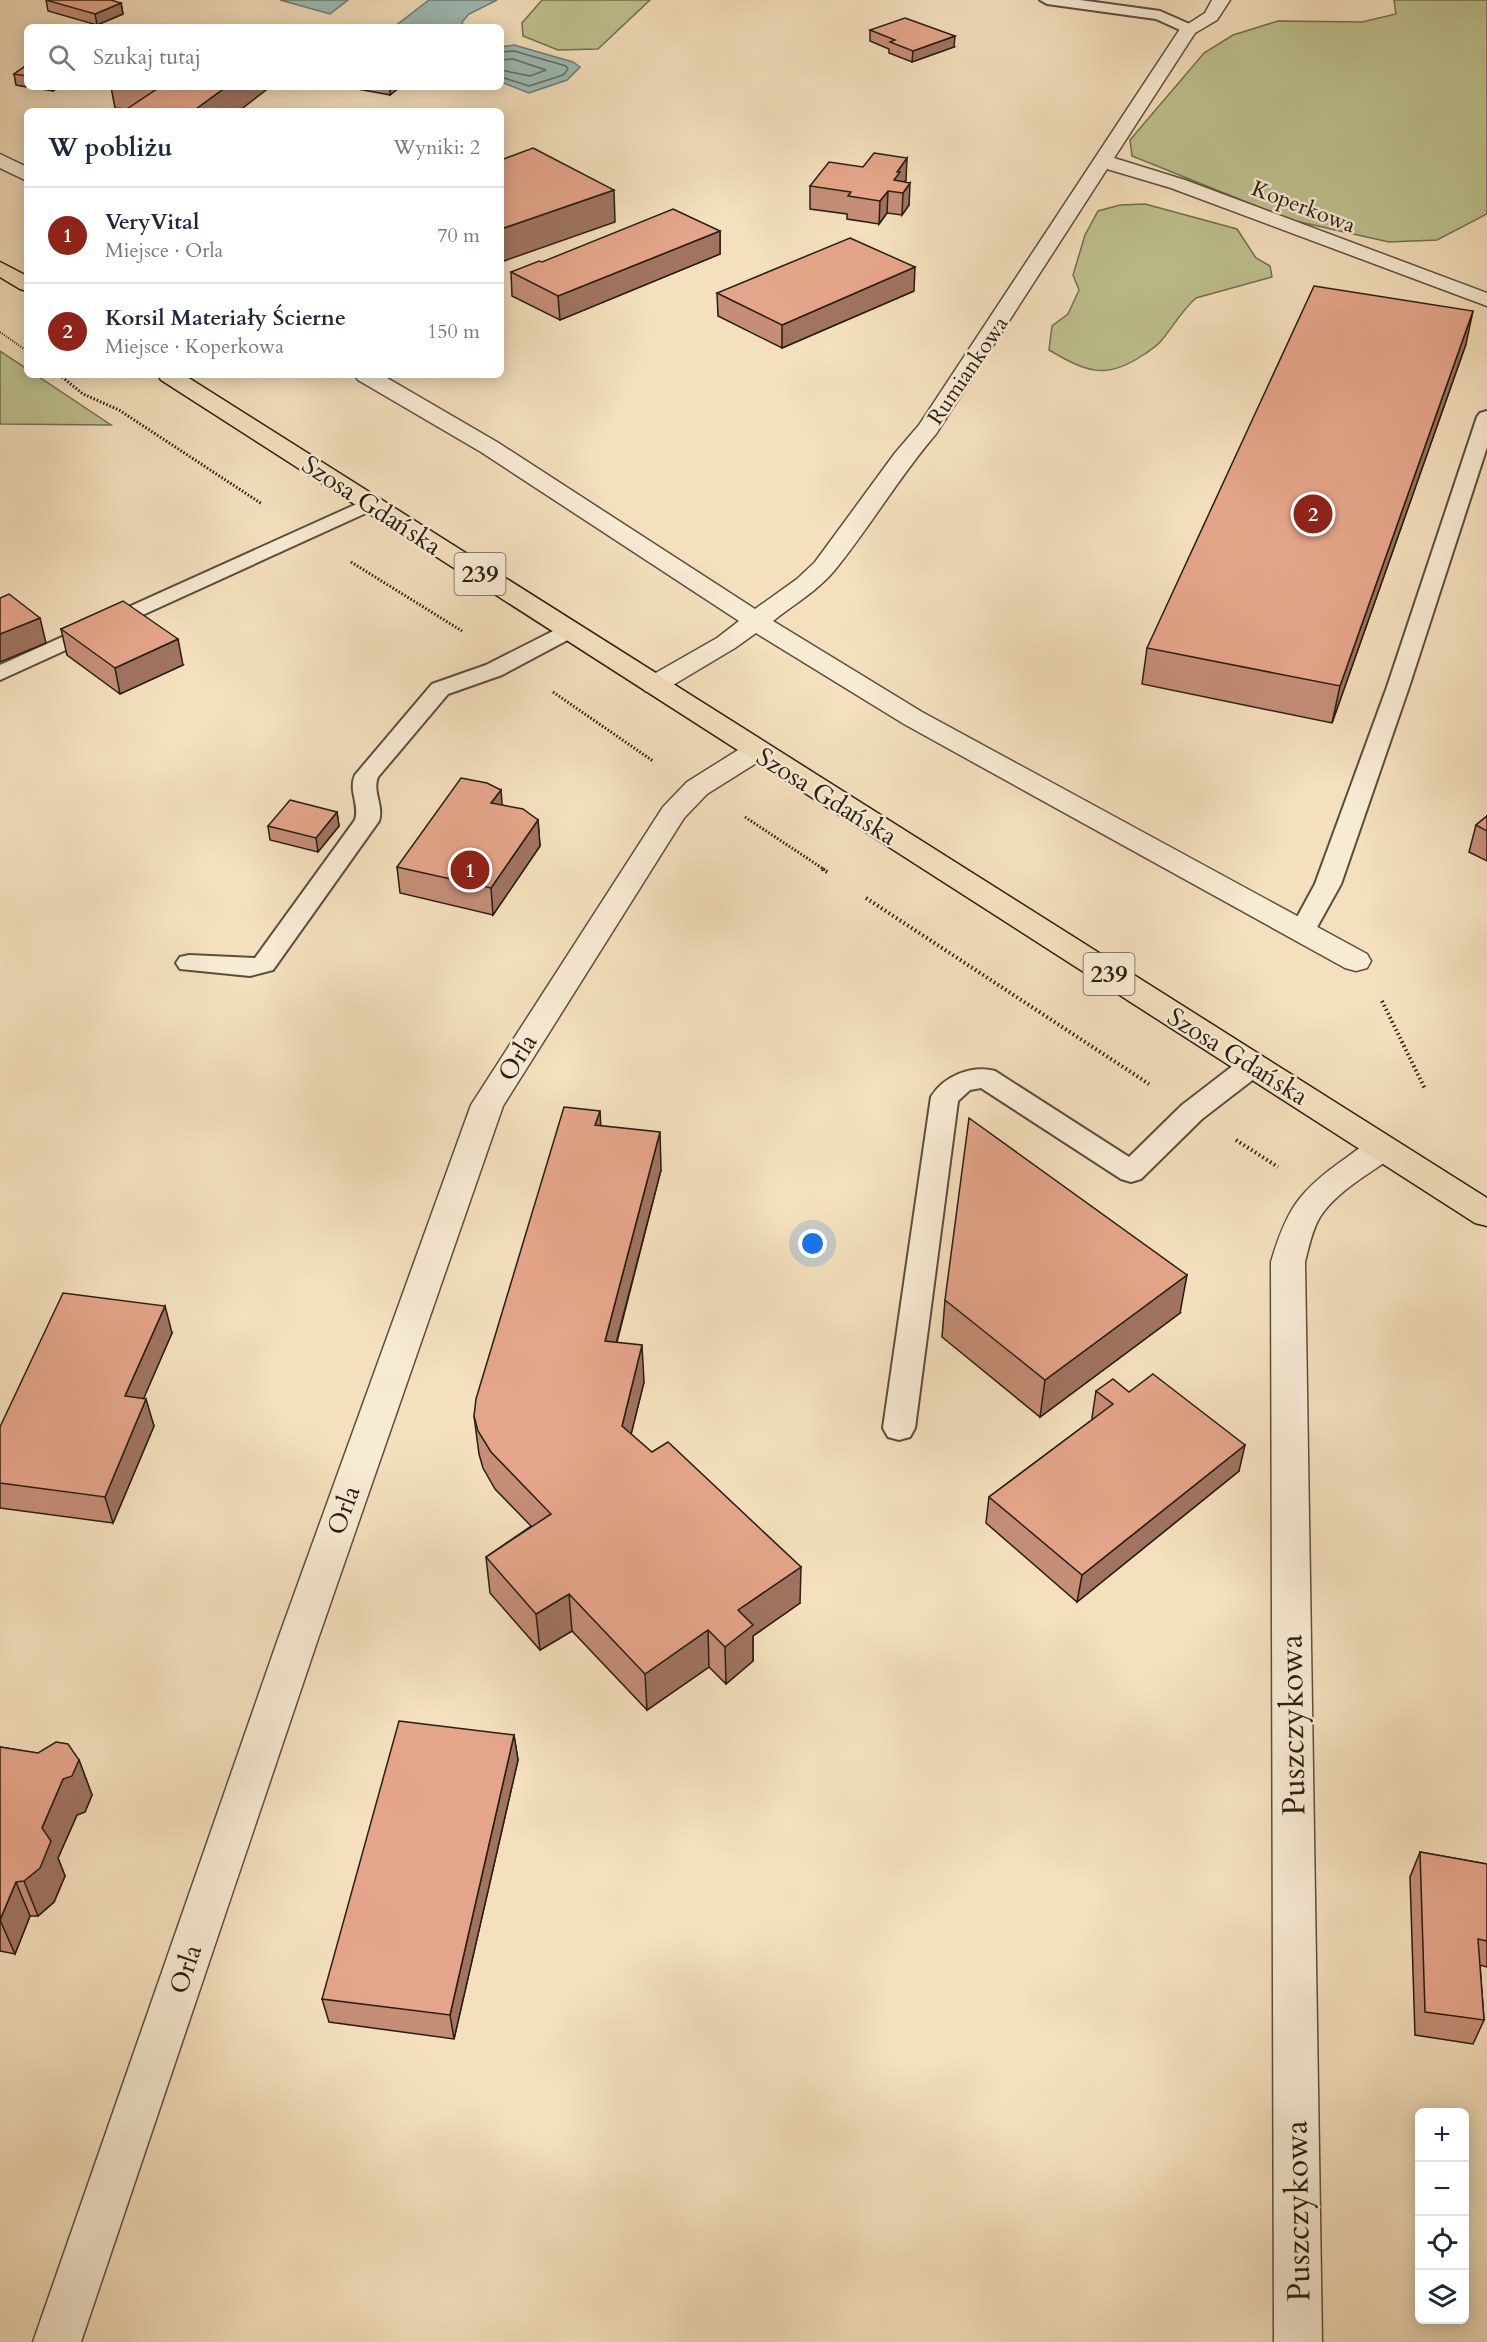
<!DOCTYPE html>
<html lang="pl">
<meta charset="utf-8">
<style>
body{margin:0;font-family:Cardo,serif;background:#f6f6f7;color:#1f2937}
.controls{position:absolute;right:18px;bottom:18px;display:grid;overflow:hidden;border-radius:9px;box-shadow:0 3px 15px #0003}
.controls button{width:54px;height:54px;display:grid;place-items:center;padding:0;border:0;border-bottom:2px solid #e0e1e3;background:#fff;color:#1f2937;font:30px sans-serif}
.you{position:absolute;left:813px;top:1244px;width:21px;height:21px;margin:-15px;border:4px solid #fff;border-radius:50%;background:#1a73e8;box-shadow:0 0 0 9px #1a73e833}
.badge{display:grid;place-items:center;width:39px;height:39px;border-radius:50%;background:#8f2418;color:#fff;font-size:20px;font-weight:700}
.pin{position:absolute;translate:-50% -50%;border:3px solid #fff;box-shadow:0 2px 6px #0006}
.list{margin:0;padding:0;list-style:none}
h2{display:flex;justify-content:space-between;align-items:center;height:78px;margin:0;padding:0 24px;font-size:26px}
h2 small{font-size:20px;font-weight:400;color:#747a83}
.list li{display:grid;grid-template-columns:39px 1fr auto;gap:18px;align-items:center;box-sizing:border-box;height:96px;padding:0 24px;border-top:2px solid #e0e1e3}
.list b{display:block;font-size:22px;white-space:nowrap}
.list p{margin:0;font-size:20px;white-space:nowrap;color:#747a83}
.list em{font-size:20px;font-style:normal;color:#747a83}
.icon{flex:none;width:33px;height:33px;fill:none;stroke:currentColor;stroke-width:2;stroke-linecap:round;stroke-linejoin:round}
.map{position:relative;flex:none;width:1487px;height:2342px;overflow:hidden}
.search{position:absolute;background:#fff;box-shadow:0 3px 15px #0003;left:24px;top:24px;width:480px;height:66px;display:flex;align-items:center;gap:15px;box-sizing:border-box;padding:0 21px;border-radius:9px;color:#747a83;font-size:22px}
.panel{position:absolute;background:#fff;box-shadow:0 3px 15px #0003;left:24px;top:108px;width:480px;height:270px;border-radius:9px}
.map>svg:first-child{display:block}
.green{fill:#bec28f;stroke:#737051;stroke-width:1.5}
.water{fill:#9cbcb6;stroke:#6e7d75;stroke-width:1.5}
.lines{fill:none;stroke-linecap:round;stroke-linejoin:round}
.shore{stroke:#626d64;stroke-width:1.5}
.service-casing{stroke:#5b4e3e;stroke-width:4}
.minor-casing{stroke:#5b4e3e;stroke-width:3}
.primary-casing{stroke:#281e13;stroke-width:3}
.path-far2{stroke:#281e13;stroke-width:2;stroke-dasharray:1 1.5;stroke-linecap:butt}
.path-far1{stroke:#281e13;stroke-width:3;stroke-dasharray:1.5 2;stroke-linecap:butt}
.path{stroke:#281e13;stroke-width:4;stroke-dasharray:1.5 3;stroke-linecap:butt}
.service{fill:#f8ebd4;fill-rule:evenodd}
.minor{fill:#f8ebd4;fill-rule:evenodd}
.primary{fill:#f4e0bd;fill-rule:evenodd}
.wall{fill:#c58e77;stroke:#281e13;stroke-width:1.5}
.shaded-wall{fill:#a07461;stroke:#281e13;stroke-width:1.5}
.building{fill:#e5a58a;stroke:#281e13;stroke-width:1.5}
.labels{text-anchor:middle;stroke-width:5;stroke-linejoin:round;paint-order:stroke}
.far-street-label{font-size:22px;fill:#281e13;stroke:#f8ebd4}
.shield{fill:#f8ebd4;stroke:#665c4d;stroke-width:1.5}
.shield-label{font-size:24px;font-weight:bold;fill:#281e13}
.street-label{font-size:26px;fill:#281e13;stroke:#f8ebd4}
.near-street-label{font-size:32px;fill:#281e13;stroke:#f8ebd4}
</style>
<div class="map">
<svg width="1487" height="2342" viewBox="0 0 1487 2342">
<rect width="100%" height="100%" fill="#f4e0bd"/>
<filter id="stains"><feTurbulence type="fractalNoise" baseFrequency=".00333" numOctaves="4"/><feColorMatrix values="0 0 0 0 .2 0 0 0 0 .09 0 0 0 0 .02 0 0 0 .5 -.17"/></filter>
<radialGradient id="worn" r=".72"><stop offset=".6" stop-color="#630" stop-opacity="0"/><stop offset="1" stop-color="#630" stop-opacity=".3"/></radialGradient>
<!-- green -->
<g class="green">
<polygon points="542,0 650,0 598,49 558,50 523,36 522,23"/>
<polygon points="1394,0 1487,0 1487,214 1437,240 1389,242 1291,220 1132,156 1130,140 1204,53 1233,35 1278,21 1362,22 1396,14"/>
<path d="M1145,204l92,25 19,29 14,8 2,11 -76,21c-14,12 -23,29 -35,43 -5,6 -12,10 -18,14 -38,26 -58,16 -94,-5l3,-24 16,-12 11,-24 -6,-15 12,-40 13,-24 22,-6z"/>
<polygon points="0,351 27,369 27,375 36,375 111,425 0,424"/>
</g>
<!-- water -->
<g class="water">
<polygon points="280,0 348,0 330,14"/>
<polygon points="429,0 497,0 469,14 462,22 464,27 394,27"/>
<polygon points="514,45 573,62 580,67 567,80 529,93 501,82 501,47"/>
</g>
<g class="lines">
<!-- shore -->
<g class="shore">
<polyline points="501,52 514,51 566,66 568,69 563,75 529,86 501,77"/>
<polyline points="501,60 513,59 546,70 530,76 501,70"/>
</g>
<!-- service casing -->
<g class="service-casing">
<g id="service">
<polygon points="1040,0 1080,0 1160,11 1194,26 1197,29 1189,34 1156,19 1047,4"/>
<polygon points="1487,411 1487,447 1409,687 1341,884 1311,938 1302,940 1293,938 1289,932 1315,884 1387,687 1477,417 1480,413"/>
<polygon points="370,498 377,500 380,504 377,508 0,680 0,665"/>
<path d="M569,623l8,2 3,5 -3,5 -75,40 -54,19 -70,83c-6,15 6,28 1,44l-106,149 -23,6 -70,-7 -4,-6 4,-6 9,-2 66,3 100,-138c5,-16 -7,-29 0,-45l77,-91 54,-19z"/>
<path d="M1253,1056l10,2 4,7 -4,7 -61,47 -61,60 -10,3 -10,-3 -140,-91 -11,2 -12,11 -43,327 -5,9 -11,3 -11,-3 -5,-9 48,-331c13,-21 40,-32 64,-26l134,86 53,-52 61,-47z"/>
</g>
</g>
<!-- minor casing -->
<g class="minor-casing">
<g id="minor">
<path d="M1212,0h18l-13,20 -22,13 -81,125 71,22 302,113v13l-316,-118 -64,-19 -171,265c-37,43 -66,93 -102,137 -17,20 -41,34 -61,50l149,91 445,242 4,7 -4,7 -11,3 -11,-3 -441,-244 -148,-91 -21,15 -72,43 -9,2 -9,-2 -4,-6 4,-6 72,-41 22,-17 -258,-169 -123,-72 -3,-5h27l115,67 258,167 42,-30 18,-17 80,-109 24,-28 261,-396 25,-16z"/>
<polygon points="0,154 27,167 27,181 0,168"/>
<polygon points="756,743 766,745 770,751 766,757 707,794 684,818 503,1106 318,1639 81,2342 33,2342 278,1639 471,1105 663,807 687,782 746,745"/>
<path d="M1382,1137l12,3 4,8 -4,8c-25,18 -57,35 -74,61 -8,13 -11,30 -15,45l17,1080h-48l-3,-1080c16,-54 29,-72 75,-104 12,-9 22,-17 36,-21z"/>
</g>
</g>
<!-- primary casing -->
<g class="primary-casing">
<g id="primary">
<polygon points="0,262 27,276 27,291 20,289 0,277"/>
<polygon points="158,375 184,375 1487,1198 1487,1226 1475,1223 161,380"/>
</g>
</g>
<!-- path-far2 -->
<g class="path-far2">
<polyline points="0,332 27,351"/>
<polyline points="59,375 63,378"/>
</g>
<!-- path-far1 -->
<g class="path-far1">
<polyline points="62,377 83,394 119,410 262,504"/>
<polyline points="351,562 462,631"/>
<polyline points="553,692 653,761"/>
<polyline points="745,817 825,870"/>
</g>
<!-- path -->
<g class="path">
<polyline points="822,869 829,873"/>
<polyline points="866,898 1149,1084"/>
<polyline points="1382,1001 1425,1089"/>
<polyline points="1236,1140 1278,1167"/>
</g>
<!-- service -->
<use href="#service" class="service"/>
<!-- minor -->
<use href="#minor" class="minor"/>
<!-- primary -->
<use href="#primary" class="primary"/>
</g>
<!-- wall -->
<g class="wall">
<polygon points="46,0 121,3 123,14 97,25 48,11"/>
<polygon points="870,30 954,47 912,62 889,53 889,49 870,41"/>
<polygon points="27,65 27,87 16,85 14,74"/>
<polygon points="29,87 59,87 53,91"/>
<polygon points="111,87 270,87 127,109 115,108"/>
<polygon points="357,87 400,87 390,95 358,89"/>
<polygon points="906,180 905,182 909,205 902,215 887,213 879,224 847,219 847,214 810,209 810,186"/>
<polygon points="720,231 720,254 560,320 512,296 511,272 542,262"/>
<polygon points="914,291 782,348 718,316 717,293"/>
<polygon points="1466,344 1332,723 1142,684 1147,648"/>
<polygon points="61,629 183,665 120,694 67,655"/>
<polygon points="502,805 538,820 540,846 493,915 400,893 397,867"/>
<polygon points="337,812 339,826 318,852 270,840 268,826"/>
<polygon points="1487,816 1487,861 1469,852 1476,825"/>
<polygon points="601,1126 661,1170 617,1342 644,1382 631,1434 800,1603 753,1636 753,1661 726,1684 709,1667 647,1710 572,1631 540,1650 490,1593 486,1557 531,1526 495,1489 483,1468 479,1454 474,1416"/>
<polygon points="945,1300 1180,1313 1040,1417 942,1337"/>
<polygon points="172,1333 143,1399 154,1426 113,1523 0,1508 0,1427"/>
<polygon points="1096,1391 1129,1392 1239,1471 1077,1602 986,1523 989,1497 1093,1419 1092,1418"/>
<polygon points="514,1735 518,1760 454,2039 329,2022 322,1999"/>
<polygon points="0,1747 79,1760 92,1795 85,1812 77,1815 58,1858 65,1876 54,1902 38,1916 30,1916 15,1954 0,1951"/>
<polygon points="1420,1852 1487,1864 1487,1967 1480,1965 1484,2020 1473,2044 1415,2035 1410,1877"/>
</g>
<!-- shaded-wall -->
<g class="shaded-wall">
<polygon points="121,3 123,14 97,25 95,14"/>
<polygon points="955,36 954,47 912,62 913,51"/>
<polygon points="52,87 59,87 53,91"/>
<polygon points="226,87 270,87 239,111 193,111"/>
<polygon points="390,87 400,87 390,95"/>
<polygon points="907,158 906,180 899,189 894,180 897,172"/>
<polygon points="910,183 909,205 902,215 903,193"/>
<polygon points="614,190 615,222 501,262 501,229"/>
<polygon points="888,191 887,213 879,224 880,201"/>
<polygon points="720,231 720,254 560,320 558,296"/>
<polygon points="915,267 914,291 782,348 782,325"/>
<polygon points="1473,311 1466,344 1332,723 1340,686"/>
<polygon points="40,618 46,643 0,662 0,634"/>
<polygon points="178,639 183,665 120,694 115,668"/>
<polygon points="501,790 503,816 491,803"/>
<polygon points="337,812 339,826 318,852 316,838"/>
<polygon points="538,820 540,846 493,915 491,888"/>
<polygon points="600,1111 602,1148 595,1125"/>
<polygon points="660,1132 661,1170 607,1378 605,1341"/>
<polygon points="1187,1275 1180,1313 1040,1417 1045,1380"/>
<polygon points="165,1306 172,1333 133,1423 125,1396"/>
<polygon points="642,1345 644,1382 624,1463 622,1426"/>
<polygon points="146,1399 154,1426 113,1523 105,1497"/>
<polygon points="1245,1445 1239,1471 1077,1602 1082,1575"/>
<polygon points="801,1567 800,1603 753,1636 753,1661 726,1684 725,1647 738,1610"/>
<polygon points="569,1594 572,1631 540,1650 536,1614"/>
<polygon points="708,1630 709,1667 647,1710 645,1674"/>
<polygon points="514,1735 518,1760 454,2039 450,2015"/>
<polygon points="79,1760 92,1795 85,1812 77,1815 58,1858 65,1876 54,1902 38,1916 24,1881 42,1828 63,1779"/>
<polygon points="16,1882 30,1916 15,1954 0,1920"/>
</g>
<!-- building -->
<g class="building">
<polygon points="46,0 111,0 121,3 95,14"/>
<polygon points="905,18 955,36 913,51 890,42 895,40 870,30"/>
<polygon points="27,65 27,76 14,74"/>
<polygon points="160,87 226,87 193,111 124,111"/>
<polygon points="533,148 614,190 501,229 501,160"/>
<polygon points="874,153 907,158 897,172 900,172 894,180 910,183 903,193 888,191 880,201 848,196 851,192 810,186 829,162 863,167"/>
<polygon points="673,209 720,231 558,296 511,272 539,261 542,262"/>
<polygon points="850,238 915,267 782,325 717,293"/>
<polygon points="1314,286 1473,311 1340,686 1147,648"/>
<polygon points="9,594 40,618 0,634 0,598"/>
<polygon points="123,601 178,639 115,668 61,629"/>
<polygon points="461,778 487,783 501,790 491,803 523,809 538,820 491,888 397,867"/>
<polygon points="290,800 337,812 316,838 268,826"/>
<polygon points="1487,816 1487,831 1476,825"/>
<polygon points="564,1107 600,1111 595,1125 660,1132 605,1341 642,1345 622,1426 652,1452 668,1442 801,1567 738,1610 753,1625 725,1647 708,1630 645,1674 569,1594 536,1614 486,1557 551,1514 491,1452 478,1431 474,1416 476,1399"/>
<polygon points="969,1118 1187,1275 1045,1380 945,1300"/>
<polygon points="63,1293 165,1306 125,1396 146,1399 105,1497 0,1483 0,1427"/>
<polygon points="1153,1374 1245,1445 1082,1575 989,1497 1113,1404 1096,1391 1113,1379 1129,1392"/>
<polygon points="399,1721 514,1735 450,2015 322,1999"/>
<polygon points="56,1742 68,1744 79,1760 72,1776 63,1779 42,1828 51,1841 40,1868 24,1881 16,1882 0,1920 0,1747 38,1753"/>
<polygon points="1420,1852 1487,1864 1487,1941 1478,1939 1484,2020 1425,2012"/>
</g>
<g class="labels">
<!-- far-street labels -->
<g class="far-street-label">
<text transform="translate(1304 206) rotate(21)" y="8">Koperkowa</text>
<text transform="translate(967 370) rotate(-56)" y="8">Rumiankowa</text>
</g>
<!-- shield labels -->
<g class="shield">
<rect x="454.5" y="553" width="51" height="42" rx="4.5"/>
<rect x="1083.5" y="953" width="51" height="42" rx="4.5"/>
</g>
<g class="shield-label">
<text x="480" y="582">239</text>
<text x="1109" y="982">239</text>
</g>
<!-- street labels -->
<g class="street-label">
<text transform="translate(372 505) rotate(33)" y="9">Szosa Gdańska</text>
<text transform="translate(827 796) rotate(32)" y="9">Szosa Gdańska</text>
<text transform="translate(1238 1056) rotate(32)" y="9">Szosa Gdańska</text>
<text transform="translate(517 1057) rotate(-58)" y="9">Orla</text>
<text transform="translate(343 1510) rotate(-70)" y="9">Orla</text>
<text transform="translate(185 1969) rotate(-71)" y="9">Orla</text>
</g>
<!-- near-street labels -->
<g class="near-street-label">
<text transform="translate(1292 1725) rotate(-91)" y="11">Puszczykowa</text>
<text transform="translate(1297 2211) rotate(-91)" y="11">Puszczykowa</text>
</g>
</g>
<rect width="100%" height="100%" filter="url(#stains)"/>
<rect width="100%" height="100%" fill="url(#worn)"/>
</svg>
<div class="controls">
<button>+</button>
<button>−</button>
<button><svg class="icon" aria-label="locate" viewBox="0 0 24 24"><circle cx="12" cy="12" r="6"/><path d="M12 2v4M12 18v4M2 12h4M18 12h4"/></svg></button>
<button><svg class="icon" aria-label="layers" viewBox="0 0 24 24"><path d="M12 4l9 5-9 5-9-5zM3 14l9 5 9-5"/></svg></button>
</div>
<div class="you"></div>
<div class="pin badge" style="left:470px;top:870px">1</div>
<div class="pin badge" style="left:1313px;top:514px">2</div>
<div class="search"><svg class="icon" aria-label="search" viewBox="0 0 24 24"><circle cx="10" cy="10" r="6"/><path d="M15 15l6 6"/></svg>Szukaj tutaj</div>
<section class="panel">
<h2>W pobliżu<small>Wyniki: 2</small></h2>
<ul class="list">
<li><span class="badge">1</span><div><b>VeryVital</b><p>Miejsce · Orla</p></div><em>70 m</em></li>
<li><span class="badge">2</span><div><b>Korsil Materiały Ścierne</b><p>Miejsce · Koperkowa</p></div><em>150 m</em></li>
</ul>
</section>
</div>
